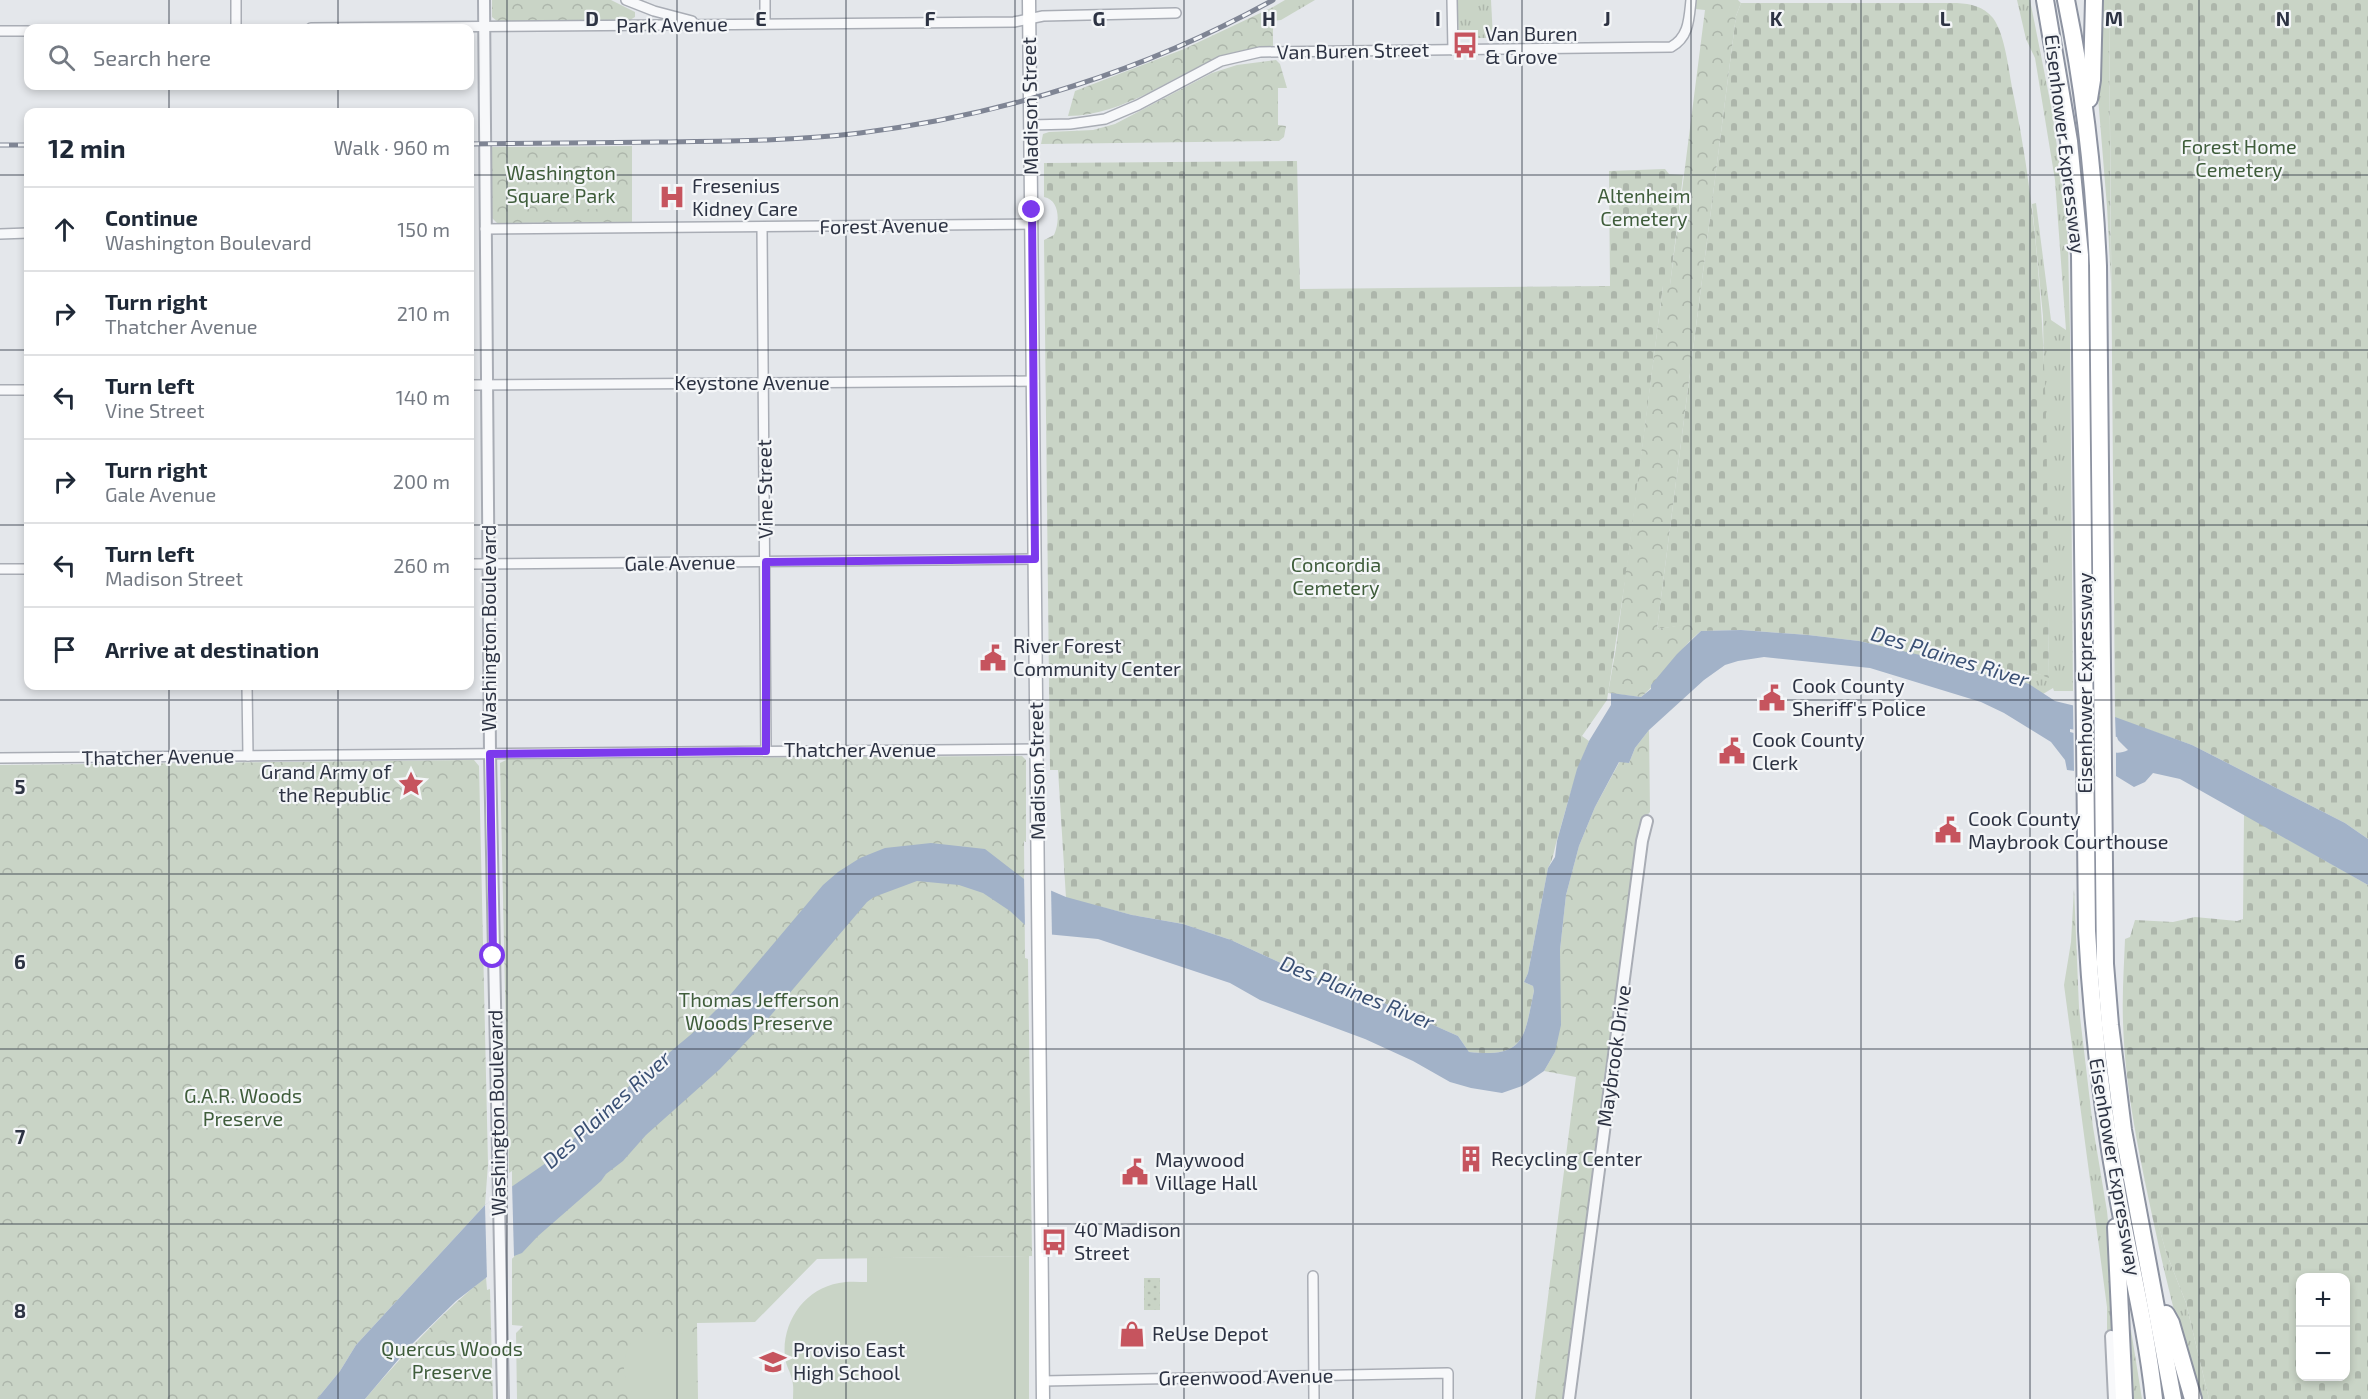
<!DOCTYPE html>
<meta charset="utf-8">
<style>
body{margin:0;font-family:"Exo 2",sans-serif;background:#f6f6f7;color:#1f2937}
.controls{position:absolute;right:18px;bottom:18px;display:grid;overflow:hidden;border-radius:12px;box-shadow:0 3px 9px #0003}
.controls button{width:54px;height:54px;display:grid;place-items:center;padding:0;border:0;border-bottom:2px solid #e0e1e3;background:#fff;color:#1f2937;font:30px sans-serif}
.stop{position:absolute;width:18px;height:18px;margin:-14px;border:4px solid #7c3aed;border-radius:50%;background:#fff}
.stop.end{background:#7c3aed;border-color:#fff;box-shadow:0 2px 6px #0008}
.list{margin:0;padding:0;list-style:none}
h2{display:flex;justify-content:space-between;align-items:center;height:78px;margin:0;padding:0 24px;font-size:26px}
h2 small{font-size:20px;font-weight:400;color:#747a83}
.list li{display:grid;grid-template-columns:39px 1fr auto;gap:18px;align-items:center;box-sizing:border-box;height:84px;padding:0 24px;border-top:2px solid #e0e1e3}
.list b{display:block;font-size:22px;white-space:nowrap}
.list p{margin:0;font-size:20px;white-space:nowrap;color:#747a83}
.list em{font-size:20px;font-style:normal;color:#747a83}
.icon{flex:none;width:33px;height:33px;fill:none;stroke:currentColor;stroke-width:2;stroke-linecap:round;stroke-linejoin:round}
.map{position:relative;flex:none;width:2368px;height:1399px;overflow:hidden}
.search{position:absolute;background:#fff;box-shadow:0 3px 9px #0003;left:24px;top:24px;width:450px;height:66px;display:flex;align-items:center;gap:15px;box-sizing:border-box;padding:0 21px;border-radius:12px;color:#747a83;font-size:22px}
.panel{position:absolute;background:#fff;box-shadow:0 3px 9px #0003;left:24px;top:108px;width:450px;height:582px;border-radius:12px}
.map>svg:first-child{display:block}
.grass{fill:url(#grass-tufts)}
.cemetery{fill:url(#cemetery-stones);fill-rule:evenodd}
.park{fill:url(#park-crowns)}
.garden{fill:url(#garden-dots)}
.pitch{fill:#c9d4c6}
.water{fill:#a2b2c8;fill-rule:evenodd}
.pier{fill:#e4e7eb}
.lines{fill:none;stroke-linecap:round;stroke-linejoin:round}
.minor-casing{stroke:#a9adb5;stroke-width:12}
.tertiary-casing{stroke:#a9adb5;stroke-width:14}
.secondary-casing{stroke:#a9adb5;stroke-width:15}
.motorway-casing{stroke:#8d93a1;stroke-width:20}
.minor{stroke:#f7f8fa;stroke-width:9}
.tertiary{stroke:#f7f8fa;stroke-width:10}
.secondary{stroke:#fff;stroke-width:12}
.motorway{stroke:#fff;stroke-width:16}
.rail-casing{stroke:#7f8594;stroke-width:5}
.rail{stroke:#f4f6f8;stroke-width:3;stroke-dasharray:9;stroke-linecap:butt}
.route{stroke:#7c3aed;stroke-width:8}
.grid{fill:none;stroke:#2d3343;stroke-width:1.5;stroke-opacity:0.55}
.labels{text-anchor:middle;stroke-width:4.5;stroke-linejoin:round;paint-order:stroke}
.street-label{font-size:20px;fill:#2d3343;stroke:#f4f6f8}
.poi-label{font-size:20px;fill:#2d3343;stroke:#f4f6f8;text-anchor:start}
.park-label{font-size:20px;fill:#3f5d3b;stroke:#f4f6f8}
.water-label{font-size:21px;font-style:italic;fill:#3a5074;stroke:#f4f6f8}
.grid-label{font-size:20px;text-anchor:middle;font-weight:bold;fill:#2d3343;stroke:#f4f6f8;stroke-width:4.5;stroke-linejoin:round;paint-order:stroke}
</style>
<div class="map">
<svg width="2368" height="1399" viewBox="0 0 2368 1399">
<defs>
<pattern id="grass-tufts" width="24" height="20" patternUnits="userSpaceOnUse" patternTransform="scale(1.5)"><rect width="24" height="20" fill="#c9d4c6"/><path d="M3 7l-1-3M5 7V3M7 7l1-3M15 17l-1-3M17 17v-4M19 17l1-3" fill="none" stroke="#adb6ab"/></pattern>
<pattern id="cemetery-stones" width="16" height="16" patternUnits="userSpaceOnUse" patternTransform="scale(1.5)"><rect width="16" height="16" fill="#c9d4c6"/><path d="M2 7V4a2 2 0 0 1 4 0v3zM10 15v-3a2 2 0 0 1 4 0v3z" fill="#adb6ab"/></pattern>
<pattern id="park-crowns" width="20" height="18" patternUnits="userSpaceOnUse" patternTransform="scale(1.5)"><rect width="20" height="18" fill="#c9d4c6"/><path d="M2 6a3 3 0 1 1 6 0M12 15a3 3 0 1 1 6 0" fill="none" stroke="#adb6ab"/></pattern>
<pattern id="garden-dots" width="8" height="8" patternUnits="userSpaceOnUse" patternTransform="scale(1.5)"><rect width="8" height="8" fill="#c9d4c6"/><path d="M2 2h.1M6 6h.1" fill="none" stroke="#adb6ab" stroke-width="1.8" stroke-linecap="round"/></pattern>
</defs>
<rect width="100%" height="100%" fill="#e4e7eb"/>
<!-- grass -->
<g class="grass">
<polygon points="1285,0 1315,0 1281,20 1273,21 1273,7"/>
<polygon points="1457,0 1491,0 1493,38 1459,38"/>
<polygon points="2017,0 2030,0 2052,111 2065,204 2068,245 2070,333 2073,691 2054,691 2053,688 2043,694 2029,684 2032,672 2049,677 2043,316 2032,204 2036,203 2051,320 2066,330 2055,180 2035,58 2026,39"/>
<polygon points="2098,0 2109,0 2111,283 2107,207 2097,85"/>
<polygon points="2074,888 2079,1008 2093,1127 2107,1211 2119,1330 2107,1330 2107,1307 2064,985 2071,942"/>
<path d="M2158,1223l8,29 20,51 23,96h-11c-16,-58 -32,-116 -44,-175z"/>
<polygon points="2131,1330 2142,1399 2129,1399 2127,1331"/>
</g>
<!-- cemetery -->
<g class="cemetery">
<polygon points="2109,0 2368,0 2368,839 2345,823 2192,745 2115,718"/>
<path d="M1741,3h216c14,1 26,3 36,15 13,18 16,57 21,79 39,191 32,387 35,581l-16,-6 -4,12 -16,-6 -21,-1 -20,-9 -113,-27 -51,-6 -66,-5 -41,1v-8l-44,6 79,-613z"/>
<path d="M1297,161l3,128 310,-3 -1,-115 56,-2 4,5 14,1 -13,111h-7l-37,289 -19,125 -25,36 7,5c-13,32 -22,63 -31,96 -4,11 -4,21 -10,31l-20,105 -4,9 9,4 1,5c-10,46 -8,67 -65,61l-11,-16 -81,-36 -77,-28 -69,-32 -48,-16 -51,-9 -66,-17 -8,-128h-8l-6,-530 10,-5c6,-13 6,-35 -10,-38v-34z"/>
<path d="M2244,814l124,71v514h-159l-23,-96 -20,-51 -8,-28h-4c-14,-66 -29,-134 -31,-202 -1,-28 1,-56 2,-83l5,-2 5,-17 38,2 22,-5 42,4 6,-2zM2300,1278h46v98h-46z"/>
</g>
<!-- park -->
<g class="park">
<polygon points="492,0 611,0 635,12 635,17 630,20 497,21 492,17"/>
<path d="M1696,0h42l3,3 -5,13 -79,613 44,-7v9c-24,19 -37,47 -60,66l-33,-4 8,-45 47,-362 7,-1 35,-275 -10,-1z"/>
<path d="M1273,7v40c-17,2 -34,3 -50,9 -53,20 -96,59 -155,60l7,-25 109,-42z"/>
<polygon points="1276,60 1280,64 1287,88 1278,88 1278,125 1286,126 1284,137 1279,141 1041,144 1043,134 1049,132 1093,130 1115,124 1212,73 1237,65"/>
<polygon points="632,146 632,222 497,223 492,218 491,147"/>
<polygon points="1649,730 1650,812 1639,824 1563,1399 1535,1399 1576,1077 1544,1071 1555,1052 1560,950 1566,895 1579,846 1595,807 1620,761 1629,763 1635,748"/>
<polygon points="1007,756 1022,756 1026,760 1026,842 1024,841 1025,958 1028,959 1032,1256 817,1259 755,1322 697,1323 698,1399 517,1399 516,1333 523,1326 512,1325 512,1171 509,1173 500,763 508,759"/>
<polygon points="474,760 479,766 488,1164 485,1205 356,1345 340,1371 317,1399 0,1399 0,765"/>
<path d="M486,1277l1,13 3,-1 3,110h-128c38,-44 76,-86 121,-122z"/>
</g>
<!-- garden -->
<rect class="garden" x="1144" y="1278" width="16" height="32"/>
<!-- pitch -->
<g class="pitch">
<rect x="581" y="175" width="32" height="15"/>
<rect x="581" y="194" width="32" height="15"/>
<path d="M1029,1256v143h-236c0,-6 1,-13 -1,-19 -1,-7 -6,-14 -7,-22 -4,-35 19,-69 54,-75 9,-2 19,-1 28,-1v-24z"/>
<path d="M637,1333l47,1 12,12 1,53h-59c-20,-20 -17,-45 -1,-66z"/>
</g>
<!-- water -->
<path class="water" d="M1741,630l67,5 51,6 96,22 37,14 21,1 16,6 26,17 49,12 88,32 153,78 23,16v46l-188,-106 -27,-6 -8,9 -11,5 -18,-11 -49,-6 -2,-10 -14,-18 -47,-29 -23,-11 -111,-34 -106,-11 -26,4 -13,4 -21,15 -55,50 -14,18 -6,15 -10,-1 -24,45 -16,39 -13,49 -6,55 1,75 -6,27 -11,19 -22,15 -20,7 -31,-5 -21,-6 -37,-21 -48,-22 -105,-39 -30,-17 -132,-44 -52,-5 -21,-9 -15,-14 -27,-18 -24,-8 -42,-4 -43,16 -7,5 -101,119 -46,48 -74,66 -23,26 -17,13 -5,7 -63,55 -16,17 -8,3 -58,45 -47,46 -44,52h-48l23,-28 16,-26 129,-140 61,-42 24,-20 25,-28 100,-84 30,-30 98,-116 15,-13 22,-14 25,-10 46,-5 54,6 39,30 42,18 66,18 51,9 48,16 69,32 77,28 81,36 11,16c57,6 55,-15 65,-61l-1,-5 -9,-4 4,-9 20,-105 7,-11 2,-16 20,-72 12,-28 22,-36v-12l30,4 10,-8v-4l26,-31 24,-23zM2070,729l47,8 1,3 10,10c-20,11 -40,-15 -58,-18z"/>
<!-- pier -->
<g class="pier">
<polygon points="2073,703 2105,710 2115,715 2116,743 2114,739 2079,734 2084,738 2100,745 2116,748 2116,779 2074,771"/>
<polygon points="1024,875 1051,887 1052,937 1025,928"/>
<polygon points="512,1183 514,1257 487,1279 485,1205"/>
</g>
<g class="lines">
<!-- minor casing -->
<g class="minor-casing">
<g id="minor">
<polyline points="236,0 236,28"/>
<polyline points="626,0 654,11 692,21"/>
<polyline points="765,0 765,24"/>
<polyline points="1452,0 1453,50"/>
<polyline points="311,28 1014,22 1043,16 1176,13"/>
<polyline points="0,31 28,31"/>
<path d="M1031,125l39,-1 35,-5 33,-14 83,-44 39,-9 411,-5c18,-10 18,-28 20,-47"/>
<polyline points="762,227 766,751"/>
<polyline points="485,229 1032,224"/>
<polyline points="0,234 28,233"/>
<polyline points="470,385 1034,381"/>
<polyline points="0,390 28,390"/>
<polyline points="470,564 1035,559"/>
<polyline points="0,569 28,569"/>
<polyline points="247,686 248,756"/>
<polyline points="0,758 1036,749"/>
<polyline points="1313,1276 1314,1399"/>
<polyline points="1043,1381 1448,1373 1448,1399"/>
</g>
</g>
<!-- tertiary casing -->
<g class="tertiary-casing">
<g id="tertiary">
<polyline points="484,0 490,754 503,1399"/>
<polyline points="2111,1336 2114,1399"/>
<polyline points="1569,1399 1642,841 1647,821"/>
</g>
</g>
<!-- secondary casing -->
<g class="secondary-casing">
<polyline id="secondary" points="1029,0 1043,1399"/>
</g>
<!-- motorway casing -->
<g class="motorway-casing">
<g id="motorway">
<path d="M2045,0l24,141 11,114 7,676c5,90 15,178 31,266 12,67 29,134 36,202"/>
<path d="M2066,0c18,88 28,176 32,266l7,698 5,61 13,105 50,269"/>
<polyline points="2089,99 2092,80 2094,0"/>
<polyline points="2116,1227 2124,1399"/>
<polyline points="2166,1314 2171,1323 2193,1399"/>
</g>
</g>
<!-- minor -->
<use href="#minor" class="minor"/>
<!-- tertiary -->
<use href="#tertiary" class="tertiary"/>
<!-- secondary -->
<use href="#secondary" class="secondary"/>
<!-- motorway -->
<use href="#motorway" class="motorway"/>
<!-- rail casing -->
<g class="rail-casing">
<g id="rail">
<path d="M470,144c63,-1 127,-1 190,-2 67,-1 134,-1 200,-9 144,-18 287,-63 413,-133"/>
<polyline points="0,145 28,145"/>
</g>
</g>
<!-- rail -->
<use href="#rail" class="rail"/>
</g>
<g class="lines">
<!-- route -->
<polyline class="route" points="493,956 490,754 766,751 766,562 1035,559 1032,210"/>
</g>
<!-- grid -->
<path class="grid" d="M169,0v28M338,0v28M507,0v1399M677,0v1399M846,0v1399M1015,0v1399M1184,0v1399M1353,0v1399M1522,0v1399M1691,0v1399M1861,0v1399M2030,0v1399M2199,0v1399M169,86v26M338,86v26M0,175h28M470,175h1898M0,350h28M470,350h1898M0,525h28M470,525h1898M169,686v713M338,686v713M0,700h2368M0,874h2368M0,1049h2368M0,1224h2368"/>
<!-- icons -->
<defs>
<g id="bus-bare" transform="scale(2.07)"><path d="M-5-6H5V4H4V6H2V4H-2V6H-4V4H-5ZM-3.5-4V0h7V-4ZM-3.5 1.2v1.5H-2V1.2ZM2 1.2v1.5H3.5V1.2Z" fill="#c6545e" stroke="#f4f6f8" stroke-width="2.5" paint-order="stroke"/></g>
<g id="hospital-bare" transform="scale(2.07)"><path d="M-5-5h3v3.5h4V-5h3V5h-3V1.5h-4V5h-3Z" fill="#c6545e" stroke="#f4f6f8" stroke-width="2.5" paint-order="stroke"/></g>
<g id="civic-bare" transform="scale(2.07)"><path d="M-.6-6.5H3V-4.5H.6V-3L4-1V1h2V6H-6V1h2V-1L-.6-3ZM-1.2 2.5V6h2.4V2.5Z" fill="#c6545e" stroke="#f4f6f8" stroke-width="2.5" paint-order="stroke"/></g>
<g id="sight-bare" transform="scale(2.07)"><path d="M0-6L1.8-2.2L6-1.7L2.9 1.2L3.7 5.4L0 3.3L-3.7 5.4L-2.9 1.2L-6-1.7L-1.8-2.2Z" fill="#c6545e" stroke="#f4f6f8" stroke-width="2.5" paint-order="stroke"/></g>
<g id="building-bare" transform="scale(2.07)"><path d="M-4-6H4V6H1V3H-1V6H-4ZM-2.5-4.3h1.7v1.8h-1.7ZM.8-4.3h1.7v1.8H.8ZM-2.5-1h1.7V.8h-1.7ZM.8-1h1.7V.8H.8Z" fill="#c6545e" stroke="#f4f6f8" stroke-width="2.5" paint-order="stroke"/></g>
<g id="shop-bare" transform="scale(2.07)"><path d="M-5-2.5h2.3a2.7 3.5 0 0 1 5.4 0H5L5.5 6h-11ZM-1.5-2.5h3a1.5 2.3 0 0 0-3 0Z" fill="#c6545e" stroke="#f4f6f8" stroke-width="2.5" paint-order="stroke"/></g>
<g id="school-bare" transform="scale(2.07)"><path d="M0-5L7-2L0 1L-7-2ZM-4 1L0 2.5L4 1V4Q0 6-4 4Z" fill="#c6545e" stroke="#f4f6f8" stroke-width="2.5" paint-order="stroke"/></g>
</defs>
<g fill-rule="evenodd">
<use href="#bus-bare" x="1465" y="45"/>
<use href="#hospital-bare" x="672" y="197"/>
<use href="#civic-bare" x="993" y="658"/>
<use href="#civic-bare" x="1772" y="698"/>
<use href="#civic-bare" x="1732" y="751"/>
<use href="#sight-bare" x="411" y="784"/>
<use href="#civic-bare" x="1948" y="830"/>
<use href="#building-bare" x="1471" y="1159"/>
<use href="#civic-bare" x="1135" y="1172"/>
<use href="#bus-bare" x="1054" y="1242"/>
<use href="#shop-bare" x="1132" y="1334"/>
<use href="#school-bare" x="773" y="1362"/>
</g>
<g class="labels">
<!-- street labels -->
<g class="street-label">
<text transform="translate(672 25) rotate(-1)" y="7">Park Avenue</text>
<text transform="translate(1353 51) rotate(-1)" y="7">Van Buren Street</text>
<text transform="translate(1030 106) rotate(-91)" y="7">Madison Street</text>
<text transform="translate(2065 144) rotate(83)" y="7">Eisenhower Expressway</text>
<text transform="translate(884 226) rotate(-1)" y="7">Forest Avenue</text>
<text x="752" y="390">Keystone Avenue</text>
<text transform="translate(765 489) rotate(-91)" y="7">Vine Street</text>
<text transform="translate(680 563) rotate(-1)" y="7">Gale Avenue</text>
<text transform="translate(489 628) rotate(-90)" y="7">Washington Boulevard</text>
<text transform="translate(2085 683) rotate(-90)" y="7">Eisenhower Expressway</text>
<text x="860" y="757">Thatcher Avenue</text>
<text transform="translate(158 757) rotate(-1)" y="7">Thatcher Avenue</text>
<text transform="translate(1037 771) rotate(-91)" y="7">Madison Street</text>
<text transform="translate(1614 1056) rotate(-82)" y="7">Maybrook Drive</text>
<text transform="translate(497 1113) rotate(-91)" y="7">Washington Boulevard</text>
<text transform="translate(2115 1167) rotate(80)" y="7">Eisenhower Expressway</text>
<text transform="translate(1246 1377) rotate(-1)" y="7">Greenwood Avenue</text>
</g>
<!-- poi labels -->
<g class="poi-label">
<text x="1485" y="41">Van Buren<tspan x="1485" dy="23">&amp; Grove</tspan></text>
<text x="692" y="193">Fresenius<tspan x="692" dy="23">Kidney Care</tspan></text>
<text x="1013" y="653">River Forest<tspan x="1013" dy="23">Community Center</tspan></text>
<text x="1792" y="693">Cook County<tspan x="1792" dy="23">Sheriff's Police</tspan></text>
<text x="1752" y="747">Cook County<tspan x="1752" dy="23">Clerk</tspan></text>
<text x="391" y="779" text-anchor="end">Grand Army of<tspan x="391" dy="23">the Republic</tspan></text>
<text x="1968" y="826">Cook County<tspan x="1968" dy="23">Maybrook Courthouse</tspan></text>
<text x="1491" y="1166">Recycling Center</text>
<text x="1155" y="1167">Maywood<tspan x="1155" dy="23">Village Hall</tspan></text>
<text x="1074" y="1237">40 Madison<tspan x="1074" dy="23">Street</tspan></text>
<text x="1152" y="1341">ReUse Depot</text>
<text x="793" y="1357">Proviso East<tspan x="793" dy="23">High School</tspan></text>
</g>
<!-- park labels -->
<g class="park-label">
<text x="2239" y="154">Forest Home<tspan x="2239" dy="23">Cemetery</tspan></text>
<text x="561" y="180">Washington<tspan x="561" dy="23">Square Park</tspan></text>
<text x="1644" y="203">Altenheim<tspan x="1644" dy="23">Cemetery</tspan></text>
<text x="1336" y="572">Concordia<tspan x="1336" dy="23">Cemetery</tspan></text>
<text x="759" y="1007">Thomas Jefferson<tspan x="759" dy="23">Woods Preserve</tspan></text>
<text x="243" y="1103">G.A.R. Woods<tspan x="243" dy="23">Preserve</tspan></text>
<text x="452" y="1356">Quercus Woods<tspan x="452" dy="23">Preserve</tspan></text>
</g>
<!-- water labels -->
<g class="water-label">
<text transform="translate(1950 657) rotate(17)" y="7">Des Plaines River</text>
<text transform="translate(1357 993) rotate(22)" y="7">Des Plaines River</text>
<text transform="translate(607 1110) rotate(-42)" y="7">Des Plaines River</text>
</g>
</g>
<g class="grid-label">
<text x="592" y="26">D</text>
<text x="761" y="26">E</text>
<text x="930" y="26">F</text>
<text x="1099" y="26">G</text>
<text x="1269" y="26">H</text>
<text x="1438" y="26">I</text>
<text x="1607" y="26">J</text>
<text x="1776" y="26">K</text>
<text x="1945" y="26">L</text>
<text x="2114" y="26">M</text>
<text x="2283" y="26">N</text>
<text x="20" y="794">5</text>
<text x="20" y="969">6</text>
<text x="20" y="1144">7</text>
<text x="20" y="1318">8</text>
</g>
</svg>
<div class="controls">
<button>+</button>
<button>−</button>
</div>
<div class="stop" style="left:493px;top:956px"></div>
<div class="stop end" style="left:1032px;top:210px"></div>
<div class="search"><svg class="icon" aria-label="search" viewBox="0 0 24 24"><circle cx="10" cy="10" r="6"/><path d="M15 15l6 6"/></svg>Search here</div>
<section class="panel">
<h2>12 min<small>Walk · 960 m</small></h2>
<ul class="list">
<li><svg class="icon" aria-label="ahead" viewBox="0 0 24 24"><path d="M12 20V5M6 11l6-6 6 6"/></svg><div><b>Continue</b><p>Washington Boulevard</p></div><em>150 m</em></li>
<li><svg class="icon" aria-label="right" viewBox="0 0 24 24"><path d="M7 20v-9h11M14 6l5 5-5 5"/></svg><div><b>Turn right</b><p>Thatcher Avenue</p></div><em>210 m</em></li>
<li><svg class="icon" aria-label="left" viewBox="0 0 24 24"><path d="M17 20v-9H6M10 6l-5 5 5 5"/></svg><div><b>Turn left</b><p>Vine Street</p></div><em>140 m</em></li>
<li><svg class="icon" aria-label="right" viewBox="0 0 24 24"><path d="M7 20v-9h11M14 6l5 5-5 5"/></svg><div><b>Turn right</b><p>Gale Avenue</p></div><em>200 m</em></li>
<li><svg class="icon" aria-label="left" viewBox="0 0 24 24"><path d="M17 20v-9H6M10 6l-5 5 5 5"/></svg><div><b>Turn left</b><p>Madison Street</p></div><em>260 m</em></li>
<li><svg class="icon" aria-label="arrive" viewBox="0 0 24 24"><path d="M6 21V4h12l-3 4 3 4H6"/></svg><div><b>Arrive at destination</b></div></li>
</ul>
</section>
</div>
